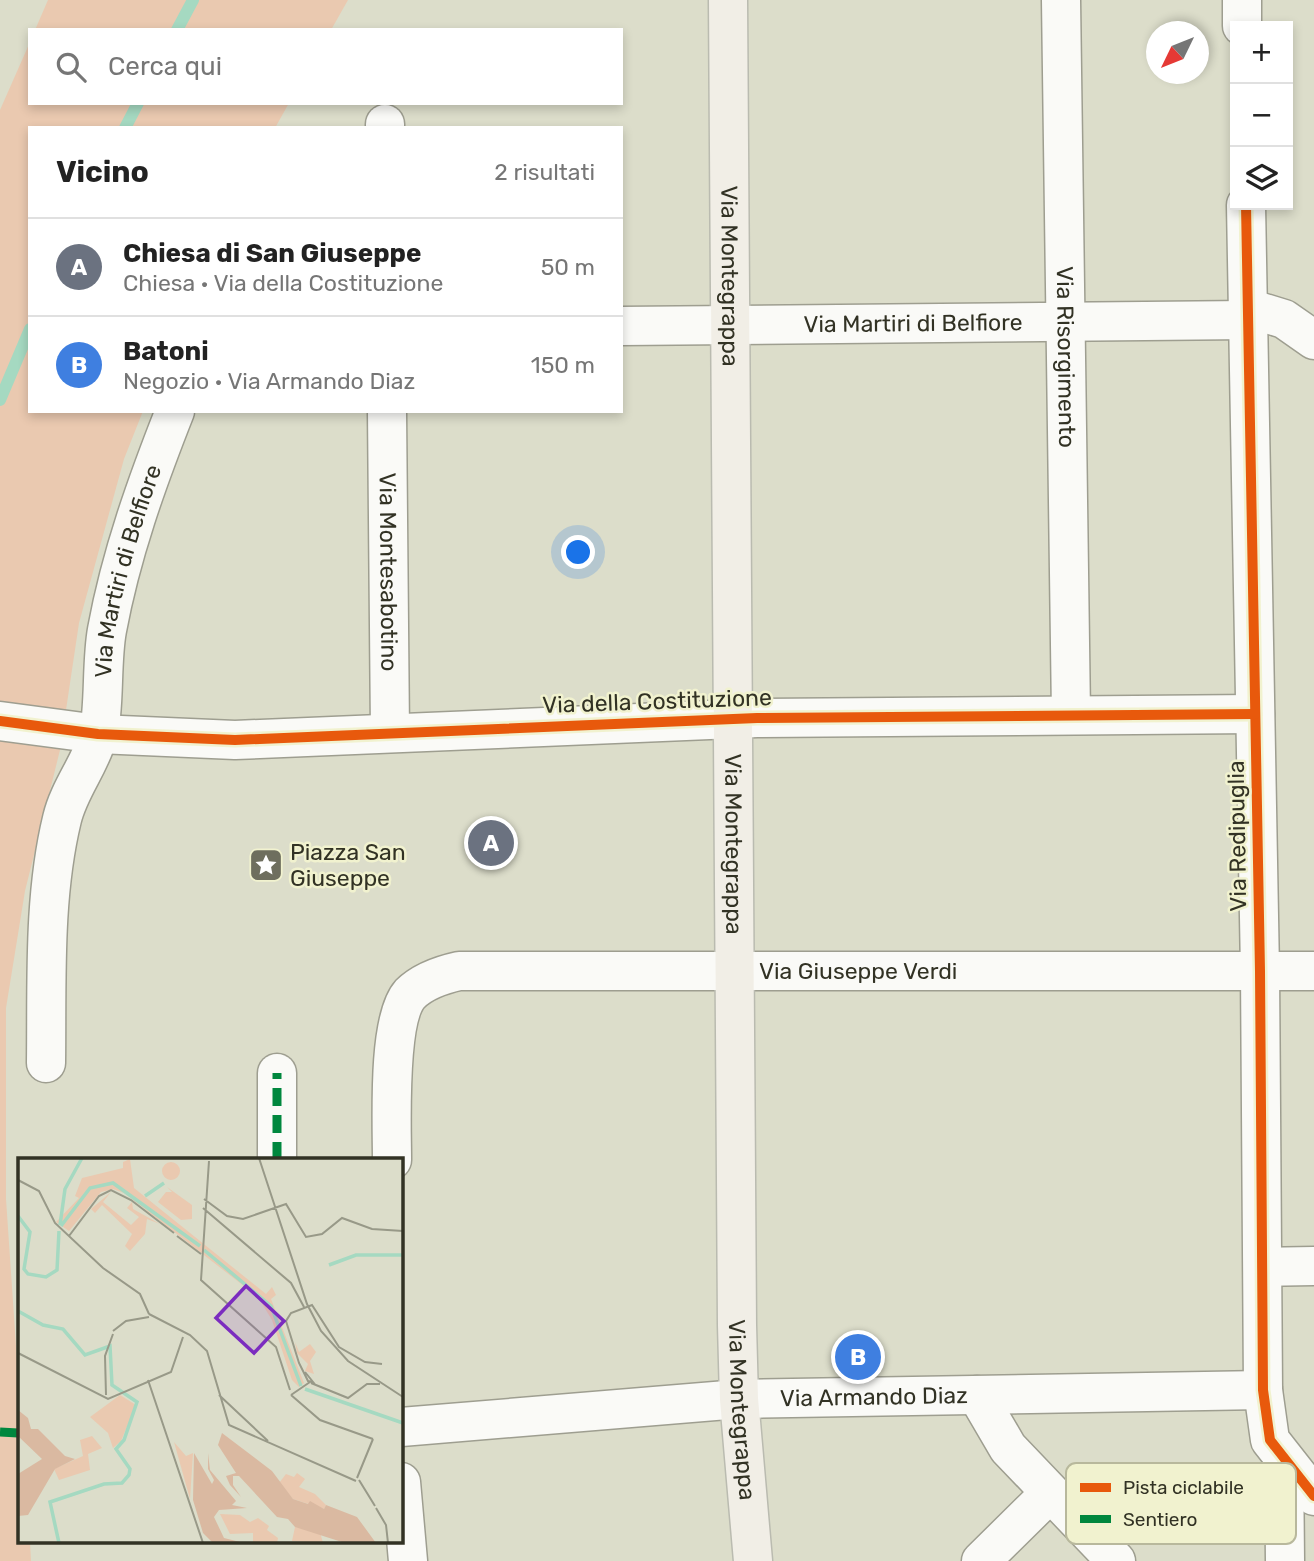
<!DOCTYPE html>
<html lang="it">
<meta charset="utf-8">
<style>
body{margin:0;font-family:Rubik,sans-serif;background:#f6f6f6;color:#222}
.controls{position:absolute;right:21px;top:21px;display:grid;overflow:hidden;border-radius:0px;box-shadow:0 4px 10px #0003}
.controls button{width:63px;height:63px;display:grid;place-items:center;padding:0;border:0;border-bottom:2px solid #e0e0e0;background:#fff;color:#222;font:35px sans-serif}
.compass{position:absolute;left:1146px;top:21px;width:63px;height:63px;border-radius:50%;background:#fff;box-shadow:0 4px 10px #0003;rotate:227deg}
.you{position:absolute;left:579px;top:553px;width:24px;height:24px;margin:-18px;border:5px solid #fff;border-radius:50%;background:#1a73e8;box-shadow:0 0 0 10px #1a73e833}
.badge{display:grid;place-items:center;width:46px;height:46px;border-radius:50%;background:#6e6e5e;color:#fff;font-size:23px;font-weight:700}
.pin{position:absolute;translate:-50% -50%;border:4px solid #fff;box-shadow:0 2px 7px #0006}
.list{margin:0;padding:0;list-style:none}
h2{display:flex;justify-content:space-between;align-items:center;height:91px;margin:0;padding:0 28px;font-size:30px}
h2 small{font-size:23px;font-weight:400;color:#767676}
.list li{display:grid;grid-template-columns:46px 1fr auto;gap:21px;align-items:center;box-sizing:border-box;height:98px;padding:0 28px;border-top:2px solid #e0e0e0}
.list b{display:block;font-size:26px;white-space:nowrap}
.list p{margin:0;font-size:23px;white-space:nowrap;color:#767676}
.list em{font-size:23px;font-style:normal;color:#767676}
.icon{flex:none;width:38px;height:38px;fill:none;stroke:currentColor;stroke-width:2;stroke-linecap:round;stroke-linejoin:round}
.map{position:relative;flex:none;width:1314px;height:1561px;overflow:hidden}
.search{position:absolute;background:#fff;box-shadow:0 4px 10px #0003;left:28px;top:28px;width:595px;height:77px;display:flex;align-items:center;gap:18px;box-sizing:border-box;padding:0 24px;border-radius:0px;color:#767676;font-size:26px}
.panel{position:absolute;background:#fff;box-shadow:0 4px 10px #0003;left:28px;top:126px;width:595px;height:287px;border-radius:0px}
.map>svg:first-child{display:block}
.green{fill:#eac9b0}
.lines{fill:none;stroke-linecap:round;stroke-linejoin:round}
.stream{stroke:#a5d9c1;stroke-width:12}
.minor-casing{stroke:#9e9e90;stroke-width:41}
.major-casing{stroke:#babbb0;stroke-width:41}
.minor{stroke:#fafaf7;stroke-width:38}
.major{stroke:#f1eee6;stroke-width:38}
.quiet{stroke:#00873e;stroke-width:9;stroke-dasharray:18 9;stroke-linecap:butt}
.cycleway-casing{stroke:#f1f2cf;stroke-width:15}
.cycleway{stroke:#e8590c;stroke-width:10}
.labels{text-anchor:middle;stroke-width:5;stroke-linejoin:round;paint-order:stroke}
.street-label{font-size:23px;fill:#323224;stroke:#f1f2cf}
.poi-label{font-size:23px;fill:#323224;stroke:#f1f2cf;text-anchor:start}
.inset-river{fill:none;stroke:#a5d9c1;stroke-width:3.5}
.inset-road{fill:none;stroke:#989988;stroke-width:2}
.view{fill:#7b2cbf;fill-opacity:0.15;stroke:#7b2cbf;stroke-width:3.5}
.inset-edge{fill:none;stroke:#323224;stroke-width:3.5}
.key{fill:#f1f2cf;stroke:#b8b89c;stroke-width:2}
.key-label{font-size:19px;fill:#323224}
</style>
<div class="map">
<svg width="1314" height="1561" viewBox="0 0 1314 1561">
<rect width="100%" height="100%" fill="#dcddca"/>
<!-- green -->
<g class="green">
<polygon points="48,0 348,0 331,30 35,30"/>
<polygon points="30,42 30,103 289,103 275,128 30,128 30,411 143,411 124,459 79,623 60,750 25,891 6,1008 6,1199 19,1390 19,1542 30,1542 31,1561 0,1561 0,110"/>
</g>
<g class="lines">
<!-- stream -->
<g class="stream">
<polyline points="177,30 193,0"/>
<polyline points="125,128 138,103"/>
<polyline points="0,400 30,329"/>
</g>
<!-- minor casing -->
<g class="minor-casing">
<g id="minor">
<path id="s1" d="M1061,0l10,715"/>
<polyline points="1242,0 1242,26"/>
<polyline points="385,124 385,128"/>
<polyline points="1246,205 1260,971 1263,1390 1270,1440 1314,1496"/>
<polyline points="1248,308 1284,319 1314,340"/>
<path id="s2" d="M621,326l627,-6"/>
<path id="s3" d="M387,411l3,322"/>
<polyline points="0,721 98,734 235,740 757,718 1255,714"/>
<path id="s4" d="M46,1063c1,-80 -3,-166 16,-244 7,-30 28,-54 36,-83 7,-28 3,-74 9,-106 14,-76 40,-148 68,-219"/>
<polyline points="277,1160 277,1073"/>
<path id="s5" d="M392,1160c0,-36 -5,-140 18,-166 13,-13 31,-19 49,-23h855"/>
<polyline points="1263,1267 1314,1266"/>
<polyline points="977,1395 1008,1448 1116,1561"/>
<path id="s6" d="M401,1427l338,-28 524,-9"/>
<polyline points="1284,1460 1285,1561"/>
<polyline points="401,1482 408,1561"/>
<polyline points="981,1561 1049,1494"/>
</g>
</g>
<!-- major casing -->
<g class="major-casing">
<g id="major">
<path id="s7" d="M728,0l9,1325 2,74 14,162"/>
</g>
</g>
<!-- minor -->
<use href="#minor" class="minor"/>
<!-- major -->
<use href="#major" class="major"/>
<!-- quiet -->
<g class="quiet">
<polyline points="277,1160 277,1073"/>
<polyline points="0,1432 19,1433"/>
</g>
<!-- cycleway casing -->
<g class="cycleway-casing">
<g id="cycleway">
<polyline points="1246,205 1260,971 1263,1390 1270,1440 1314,1496"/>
<polyline points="0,721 98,734 235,740 757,718 1255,714"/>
</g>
</g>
<!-- cycleway -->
<use href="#cycleway" class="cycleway"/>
</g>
<!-- icons -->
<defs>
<g id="sight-square" transform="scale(1.75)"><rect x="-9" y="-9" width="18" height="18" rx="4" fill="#6e6e5e" stroke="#f1f2cf"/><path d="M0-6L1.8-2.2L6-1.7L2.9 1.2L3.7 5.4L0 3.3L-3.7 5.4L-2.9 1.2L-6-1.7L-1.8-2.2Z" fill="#fff"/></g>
</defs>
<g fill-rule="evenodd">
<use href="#sight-square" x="266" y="865"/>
</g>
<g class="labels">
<!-- street labels -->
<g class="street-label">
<text dy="8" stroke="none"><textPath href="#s7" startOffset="276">Via Montegrappa</textPath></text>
<text dy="8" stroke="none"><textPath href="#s2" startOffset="292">Via Martiri di Belfiore</textPath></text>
<text dy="8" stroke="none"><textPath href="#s1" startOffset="357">Via Risorgimento</textPath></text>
<text dy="8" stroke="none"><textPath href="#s4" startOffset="504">Via Martiri di Belfiore</textPath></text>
<text dy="8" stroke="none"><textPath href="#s3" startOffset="161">Via Montesabotino</textPath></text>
<text transform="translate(657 701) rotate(-2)" y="8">Via della Costituzione</text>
<text transform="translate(1237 836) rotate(-91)" y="8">Via Redipuglia</text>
<text dy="8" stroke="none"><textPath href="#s7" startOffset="844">Via Montegrappa</textPath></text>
<text dy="8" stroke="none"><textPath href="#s5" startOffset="623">Via Giuseppe Verdi</textPath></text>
<text dy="8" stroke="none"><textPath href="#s6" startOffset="474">Via Armando Diaz</textPath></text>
<text dy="8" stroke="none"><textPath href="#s7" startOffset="1410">Via Montegrappa</textPath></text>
</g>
<!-- poi labels -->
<g class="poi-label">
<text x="290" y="860">Piazza San<tspan x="290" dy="26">Giuseppe</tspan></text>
</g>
</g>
<!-- overview -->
<g transform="translate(18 1158)">
<rect width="385" height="385" fill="#dcddca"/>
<path d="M112,1l4,29 132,106 6,-7 4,8 -5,4 33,84 -5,4 -7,-7 -20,-60 -14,-23 -134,-104 -11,-4 -12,3 -32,39 -13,-9 23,-24 -4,-2 7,-18 41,-10v-6zM144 13a9 9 0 1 1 18 0a9 9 0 1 1-18 0ZM149,29l25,18v14l-11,1 -23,-18 8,-10h6zM93,34l-8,10 28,23 8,-8 -12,-9 5,-6 1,7 27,15 -13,-5 -2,15 -15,17 -5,-5 7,-12 -30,-29 -7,8 -4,-4zM277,184l4,10 11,-8 6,8 -6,9 4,13 -9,-3 3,-7 -11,-11zM102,237l16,10 -15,36 -8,7 -5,-15 -18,-16zM74,278l10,12 -14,6 2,16 -31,10 -5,-11 29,-13 -3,-16zM156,284l12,14 7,-3 -3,46zM279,315l8,6 -6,8 16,7 11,11 -2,4 -31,-10 -14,-16 7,-9 8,3zM202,356l20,1 10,7 8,-4 11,8 -2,4 11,8 -1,5h-24v-10l-23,1zM277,369l25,5 3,11 -31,-2z" fill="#eac9b0"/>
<path d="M0,252l10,8 3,11h7l27,27 10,3 -20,10 -27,46 -10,1v-42l24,-15 -24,-23zM204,275l50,38 21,28 15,5 2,-3 14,8 2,-4 31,12 19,26h-31l-50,-16 -7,-8 -11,-2 -38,-41h-6v9l8,12 -11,-12 -4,-9 10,-3 -18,-28zM176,295l18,31 2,-4 -6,-11v-16l2,17 26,31 -4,4 15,3 -28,2 -5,7 10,21 20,5h-31l-10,-10 -10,-33z" fill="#dab9a1"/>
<path class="inset-river" d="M127,38l19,-13M0,58l12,16 -6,37 4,5 18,3 11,-7 2,-39M42,67l5,-36 17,-31M43,68l29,-38 23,-5 87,63M186,92l67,56 30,80M311,107l27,-10h47M0,153l25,14 20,4 22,26 25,-9 2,39 25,17 -13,38 -8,9 14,20 -1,6 -7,8 -18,1 -54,18 9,41M287,231l98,34"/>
<path class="inset-road" d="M241,0l48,146 14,27 27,30 55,36M191,3l-8,119 75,67 14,43M0,22l21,11 16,32 48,45 37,26 9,20M186,41l23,17 16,3 43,-15 20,33 16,-3 20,-16 30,11 31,2M185,50l88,75 13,24M51,78l30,-40 12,-6 20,10 43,33M159,78l24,18M131,156l41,21 17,16 22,74 127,56M95,173l13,-10 23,-4M0,195l90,46 63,-27 12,-35M287,214l8,10 -5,-1 -9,-18 -13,-42 5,-8 21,-8 27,42 26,15 17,2M130,222l55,163M293,225l37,15 19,-14h13M88,237l-1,-39 8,-22M201,237l49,46M273,237l29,25 53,19M273,237l19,-13M339,320l16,-39M341,322l16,26M358,350l10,17 2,18"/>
<path class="view" d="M228,128l38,35 -30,32 -38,-35z"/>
<rect width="385" height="385" class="inset-edge"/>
</g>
<!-- legend -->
<rect x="1066" y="1463" width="230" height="81" rx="10" class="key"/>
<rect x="1080" y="1483" width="31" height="9" fill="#e8590c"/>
<rect x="1080" y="1515" width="31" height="8" fill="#00873e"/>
<g class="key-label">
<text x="1123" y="1494">Pista ciclabile</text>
<text x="1123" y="1526">Sentiero</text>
</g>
</svg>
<div class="controls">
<button>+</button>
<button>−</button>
<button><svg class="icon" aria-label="layers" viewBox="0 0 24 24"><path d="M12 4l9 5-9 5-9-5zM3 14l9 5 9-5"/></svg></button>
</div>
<svg class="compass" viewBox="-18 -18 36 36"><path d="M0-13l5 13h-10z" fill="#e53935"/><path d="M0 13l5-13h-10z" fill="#767676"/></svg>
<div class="you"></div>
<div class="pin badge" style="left:491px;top:843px;background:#6b7280">A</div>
<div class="pin badge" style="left:858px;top:1357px;background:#3f7fe0">B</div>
<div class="search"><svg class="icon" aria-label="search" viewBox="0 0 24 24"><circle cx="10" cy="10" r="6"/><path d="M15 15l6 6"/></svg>Cerca qui</div>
<section class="panel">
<h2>Vicino<small>2 risultati</small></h2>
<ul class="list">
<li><span class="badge" style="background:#6b7280">A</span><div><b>Chiesa di San Giuseppe</b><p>Chiesa · Via della Costituzione</p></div><em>50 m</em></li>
<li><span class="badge" style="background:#3f7fe0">B</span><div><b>Batoni</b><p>Negozio · Via Armando Diaz</p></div><em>150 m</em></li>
</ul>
</section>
</div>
